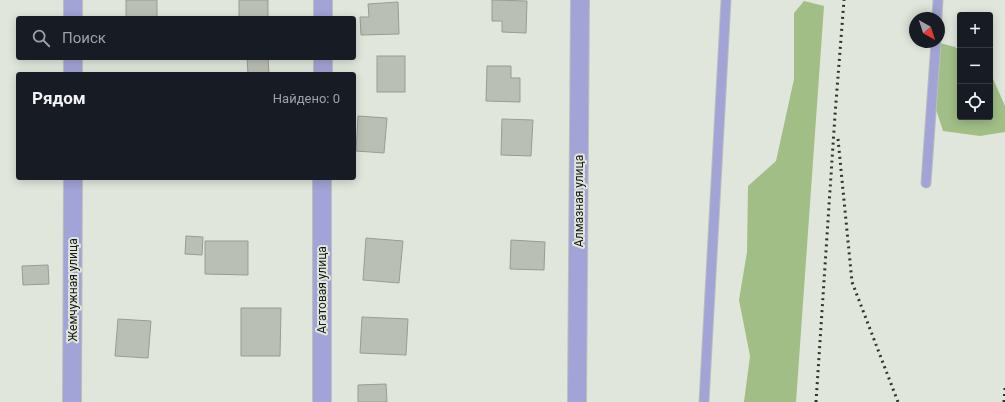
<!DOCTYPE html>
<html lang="ru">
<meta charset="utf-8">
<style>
body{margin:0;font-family:Roboto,sans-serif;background:#20242c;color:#f1f3f6}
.controls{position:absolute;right:12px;top:12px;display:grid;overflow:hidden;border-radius:4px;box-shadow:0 2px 10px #0003}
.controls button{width:36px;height:36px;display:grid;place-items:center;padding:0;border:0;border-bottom:1px solid #363941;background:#171b24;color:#f1f3f6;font:20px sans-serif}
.compass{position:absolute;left:909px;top:12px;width:36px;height:36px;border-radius:50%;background:#171b24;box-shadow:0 2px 10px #0003;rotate:141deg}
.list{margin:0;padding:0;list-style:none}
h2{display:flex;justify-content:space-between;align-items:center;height:52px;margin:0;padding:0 16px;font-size:17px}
h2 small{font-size:13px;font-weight:400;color:#9ea1a6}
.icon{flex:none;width:22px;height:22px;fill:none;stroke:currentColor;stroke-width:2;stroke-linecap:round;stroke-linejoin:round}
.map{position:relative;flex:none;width:1005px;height:402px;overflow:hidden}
.search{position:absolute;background:#171b24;box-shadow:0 2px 10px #0003;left:16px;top:16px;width:340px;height:44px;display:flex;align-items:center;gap:10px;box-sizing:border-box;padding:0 14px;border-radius:4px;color:#9ea1a6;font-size:15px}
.panel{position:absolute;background:#171b24;box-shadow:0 2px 10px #0003;left:16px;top:72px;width:340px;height:108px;border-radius:4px}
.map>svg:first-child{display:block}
.green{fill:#a1be86}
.building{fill:#babfb5;stroke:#979d93}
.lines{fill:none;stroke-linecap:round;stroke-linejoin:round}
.service-casing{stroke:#bbc1b7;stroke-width:11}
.minor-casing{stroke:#bbc1b7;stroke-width:20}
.service{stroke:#a2a3d6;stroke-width:9}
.minor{stroke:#a2a3d6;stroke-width:18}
.rail{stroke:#31332e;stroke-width:3;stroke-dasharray:2 4;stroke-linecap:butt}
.labels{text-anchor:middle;stroke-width:4;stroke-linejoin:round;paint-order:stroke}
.street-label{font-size:12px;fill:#151713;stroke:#e0e6db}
</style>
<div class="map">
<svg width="1005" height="402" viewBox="0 0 1005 402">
<rect width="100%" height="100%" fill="#e0e6db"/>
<!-- green -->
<g class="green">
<polygon points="804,1 824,6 796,402 744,402 750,356 739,300 747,252 748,186 776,161 794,79 794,13"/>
<polygon points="940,43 955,47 960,51 960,117 990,117 990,72 1005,106 1005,132 980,136 943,131 934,103"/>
</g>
<!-- building -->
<g class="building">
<rect x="126" y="0" width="31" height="18"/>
<rect x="239" y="0" width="29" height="18"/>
<polygon points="492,0 527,1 526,33 502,32 502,21 492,21"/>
<polygon points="398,2 399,34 361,35 360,17 369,17 368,4"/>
<rect x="377" y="56" width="28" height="36"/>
<polygon points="247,58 268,58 269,74 248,74"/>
<polygon points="487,66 511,66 511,78 520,78 520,102 486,101"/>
<polygon points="358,116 387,118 384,153 356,151"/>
<polygon points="502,119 533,120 531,156 501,155"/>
<polygon points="186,236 203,237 202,255 185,254"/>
<polygon points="366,238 403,241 399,283 363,280"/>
<polygon points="511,240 545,242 544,270 510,269"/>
<polygon points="205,241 248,241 248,275 205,274"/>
<polygon points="48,265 49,284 23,285 22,266"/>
<polygon points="241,308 281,308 280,356 241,356"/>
<polygon points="362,317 408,319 406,355 360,353"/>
<polygon points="118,319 151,321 148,358 115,356"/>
<polygon points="386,384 387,402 358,402 358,385"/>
</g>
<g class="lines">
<!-- service casing -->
<g class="service-casing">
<g id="service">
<polyline points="937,18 938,0"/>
<polyline points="926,183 936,42"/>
<polyline points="704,402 726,0"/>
</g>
</g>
<!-- minor casing -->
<g class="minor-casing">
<g id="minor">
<polyline points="73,0 73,18"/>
<polyline points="323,18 323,0"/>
<polyline points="73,58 73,74"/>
<polyline points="323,74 323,58"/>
<polyline points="72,402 73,178"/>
<polyline points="322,402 322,178"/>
<polyline points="577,402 580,0"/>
</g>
</g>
<!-- service -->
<use href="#service" class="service"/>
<!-- minor -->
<use href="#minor" class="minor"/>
<!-- rail -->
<g class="rail">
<polyline points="838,139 852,282 898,402"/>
<polyline points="816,402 835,115 844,0"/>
<polyline points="1004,402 1005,388"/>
</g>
</g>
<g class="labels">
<!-- street labels -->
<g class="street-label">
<text transform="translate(579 201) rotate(-90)" y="4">Алмазная улица</text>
<text transform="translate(73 290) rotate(-90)" y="4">Жемчужная улица</text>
<text transform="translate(322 290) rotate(-90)" y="4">Агатовая улица</text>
</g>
</g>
</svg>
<div class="controls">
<button>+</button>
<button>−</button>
<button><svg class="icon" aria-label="locate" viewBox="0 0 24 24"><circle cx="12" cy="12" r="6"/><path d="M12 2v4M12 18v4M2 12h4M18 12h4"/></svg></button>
</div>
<svg class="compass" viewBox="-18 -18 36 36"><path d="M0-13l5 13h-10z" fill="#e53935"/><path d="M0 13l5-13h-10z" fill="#9ea1a6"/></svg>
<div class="search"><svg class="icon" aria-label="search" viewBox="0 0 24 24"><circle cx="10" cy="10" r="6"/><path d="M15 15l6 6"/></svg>Поиск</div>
<section class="panel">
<h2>Рядом<small>Найдено: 0</small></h2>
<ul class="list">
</ul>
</section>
</div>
